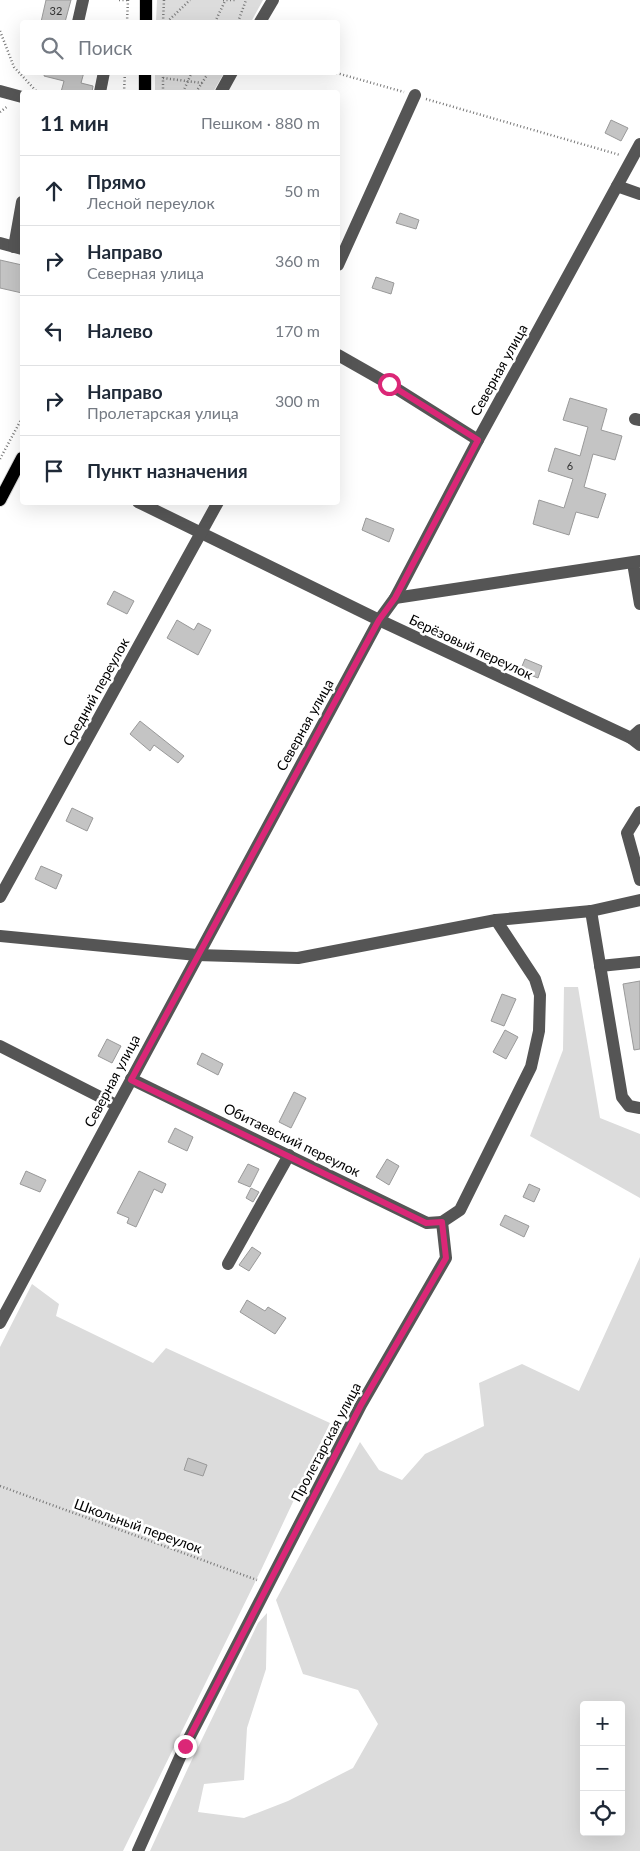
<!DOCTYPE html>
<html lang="ru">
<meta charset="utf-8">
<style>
body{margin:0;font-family:Lato,sans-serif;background:#f2f2f3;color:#1f2937}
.controls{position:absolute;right:15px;bottom:15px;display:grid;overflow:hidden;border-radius:5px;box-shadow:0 5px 20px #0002}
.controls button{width:45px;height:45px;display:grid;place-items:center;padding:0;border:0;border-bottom:1px solid #e0e1e3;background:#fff;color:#1f2937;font:25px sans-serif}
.stop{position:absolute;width:15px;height:15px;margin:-11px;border:4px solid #db2777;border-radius:50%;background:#fff}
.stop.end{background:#db2777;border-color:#fff;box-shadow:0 1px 5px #0008}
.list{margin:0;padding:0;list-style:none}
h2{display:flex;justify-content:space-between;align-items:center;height:65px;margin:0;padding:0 20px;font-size:21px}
h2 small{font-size:16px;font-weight:400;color:#747a83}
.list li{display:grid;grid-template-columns:32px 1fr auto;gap:15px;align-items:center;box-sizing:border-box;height:70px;padding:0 20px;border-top:1px solid #e0e1e3}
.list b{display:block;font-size:19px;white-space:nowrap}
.list p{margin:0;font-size:16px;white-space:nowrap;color:#747a83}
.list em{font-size:16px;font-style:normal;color:#747a83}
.icon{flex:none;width:28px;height:28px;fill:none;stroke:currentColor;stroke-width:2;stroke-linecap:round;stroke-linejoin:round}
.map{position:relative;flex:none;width:640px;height:1851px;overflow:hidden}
.search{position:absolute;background:#fff;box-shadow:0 5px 20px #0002;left:20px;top:20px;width:320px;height:55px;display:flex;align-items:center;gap:12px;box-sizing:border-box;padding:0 18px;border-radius:5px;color:#747a83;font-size:19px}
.panel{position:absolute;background:#fff;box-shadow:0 5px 20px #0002;left:20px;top:90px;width:320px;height:415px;border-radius:5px}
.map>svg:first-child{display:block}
.green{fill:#dcdcdc;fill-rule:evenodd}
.building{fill:#c4c4c4;stroke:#999}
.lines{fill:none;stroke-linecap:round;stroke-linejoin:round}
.major-casing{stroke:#dbdbdb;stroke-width:14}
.path{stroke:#777;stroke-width:2.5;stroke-dasharray:1 2.5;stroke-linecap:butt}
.minor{stroke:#555;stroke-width:12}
.major{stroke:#000;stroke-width:12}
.route{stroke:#db2777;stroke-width:6}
.labels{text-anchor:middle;stroke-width:5;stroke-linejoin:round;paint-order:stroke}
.number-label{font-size:11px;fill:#313131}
.street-label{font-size:14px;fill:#000;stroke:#fff}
</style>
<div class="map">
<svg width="640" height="1851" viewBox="0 0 640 1851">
<rect width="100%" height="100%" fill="#fff"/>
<!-- green -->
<g class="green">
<polygon points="157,0 263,0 251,22 156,22"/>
<polygon points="155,73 155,72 224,73 213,92 155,92"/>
<polygon points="564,987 578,987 600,1118 640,1134 640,1198 530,1136 563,1050"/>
<path d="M640,1257v594h-490l38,-83 70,-145 9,-10 -1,56 -19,59 -3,52 -40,4 -6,28 46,6 44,-17 65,-33 25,-44 -20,-34 -55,-16 -27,-74 84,-158 19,28 23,10 23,-26 59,-28 -5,-43 43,-19 57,27zM584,1705h37v127h-37z"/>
<polygon points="32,1284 59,1304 56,1316 153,1363 166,1348 330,1423 262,1568 123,1851 0,1851 0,1347"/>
</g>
<!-- building -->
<g class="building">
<polygon points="46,0 71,0 65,22 41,22"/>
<polygon points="45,72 84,72 81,83 93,86 92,92 61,92 64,81 44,76"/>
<polygon points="611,120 628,128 621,141 605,133"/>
<polygon points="400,213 419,220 416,229 396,223"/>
<polygon points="0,260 22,265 22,293 0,288"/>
<polygon points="376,277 394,283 391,294 372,288"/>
<polygon points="570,398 607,409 601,430 622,436 615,460 593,454 584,487 606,494 598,518 576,512 569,535 533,524 539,500 564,508 573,479 548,471 555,448 580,456 588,427 563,420"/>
<polygon points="366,518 394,529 389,542 362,530"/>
<polygon points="114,591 134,601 127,614 107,604"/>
<polygon points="177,620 194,630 198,623 211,630 198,655 167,638"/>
<polygon points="525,659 542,666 538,678 520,671"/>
<polygon points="140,721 184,756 178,763 154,745 150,751 130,734"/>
<polygon points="72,808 93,818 87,831 66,821"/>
<polygon points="41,866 62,875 56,889 35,879"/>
<polygon points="640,981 640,1049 634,1050 623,984"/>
<polygon points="502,994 516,999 504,1026 491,1021"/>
<polygon points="505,1030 518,1037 506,1059 493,1052"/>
<polygon points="107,1039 121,1046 112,1063 98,1056"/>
<polygon points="202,1053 223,1064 218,1075 197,1064"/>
<polygon points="294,1092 306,1098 291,1128 279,1122"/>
<polygon points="175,1128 193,1137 187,1151 168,1142"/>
<polygon points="387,1159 399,1166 389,1185 376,1177"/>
<polygon points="248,1164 259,1169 250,1187 238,1182"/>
<polygon points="26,1171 46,1180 40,1192 20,1184"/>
<polygon points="139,1171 166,1184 162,1193 154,1189 136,1227 127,1223 129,1218 117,1213"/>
<polygon points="529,1184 540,1189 534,1202 523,1197"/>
<polygon points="251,1188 259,1192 253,1202 246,1198"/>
<polygon points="505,1215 529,1226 524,1237 500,1225"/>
<polygon points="252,1247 261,1253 249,1271 239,1265"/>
<polygon points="247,1300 265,1311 268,1307 286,1318 275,1334 240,1312"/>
<polygon points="188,1458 207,1465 203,1476 184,1470"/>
</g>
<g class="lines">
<!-- major casing -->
<g class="major-casing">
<g id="major">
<polyline points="146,22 146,0"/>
<polyline points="145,92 145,72"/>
<polyline points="0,500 22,458"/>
</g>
</g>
<!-- path -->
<g class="path">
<polyline points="119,0 128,0"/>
<polyline points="223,0 235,0"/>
<polyline points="127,22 128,0"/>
<polyline points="163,22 164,0"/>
<polyline points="167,22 190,0"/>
<polyline points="215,22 225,1"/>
<polyline points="238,22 246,0"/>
<polyline points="0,31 14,67 37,92"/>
<polyline points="333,72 404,92"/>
<polyline points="163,78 202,83"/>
<polyline points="124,92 125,72"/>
<polyline points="163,92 163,72"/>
<polyline points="183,92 192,72"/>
<polyline points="196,92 209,72"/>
<polyline points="426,99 620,155"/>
<polyline points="0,112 8,106"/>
<polyline points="0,459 22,418"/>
<polyline points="0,1486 257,1580"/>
</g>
<!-- minor -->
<g class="minor">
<polyline points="78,22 83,0"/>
<polyline points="260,22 273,0"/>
<polyline points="0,91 22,97"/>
<polyline points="100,92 104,72"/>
<polyline points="221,92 232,72"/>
<polyline points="617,186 640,194"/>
<polyline points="0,243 22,249"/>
<polyline points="14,247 22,202"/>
<polyline points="338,265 415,95"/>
<polyline points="338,355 389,384 478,440"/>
<polyline points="635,419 640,420"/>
<polyline points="138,502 379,620 631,738"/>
<polyline points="633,563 640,604"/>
<polyline points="395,598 640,561"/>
<polyline points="640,730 631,738 640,745"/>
<polyline points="640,812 627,833 640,880"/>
<polyline points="0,897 218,502"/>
<polyline points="591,911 622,1097 629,1106 640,1108"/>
<polyline points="0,936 197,955 298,958 496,920 591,911 640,900"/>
<polyline points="600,966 640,962"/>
<polyline points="0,1046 116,1105"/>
<polyline points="131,1079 427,1223 442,1222"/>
<polyline points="228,1264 289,1155"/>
<polyline points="0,1323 379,620 395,598 478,440 640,144"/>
<polyline points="138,1851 185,1746 361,1405 446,1258 442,1222 460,1210 531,1067 539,1031 540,995 535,979 496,920"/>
</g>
<!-- major -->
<use href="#major" class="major"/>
</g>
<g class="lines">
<!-- route -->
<polyline class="route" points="185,1746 361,1405 446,1258 442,1222 426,1223 131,1080 379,620 395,598 478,440 389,384"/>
</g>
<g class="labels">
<!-- number labels -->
<g class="number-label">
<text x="56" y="15">32</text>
<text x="570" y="470">6</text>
</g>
<!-- street labels -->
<g class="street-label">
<text transform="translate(499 370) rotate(-61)" y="5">Северная улица</text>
<text transform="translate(471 647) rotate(25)" y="5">Берёзовый переулок</text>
<text transform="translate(96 692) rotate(-61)" y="5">Средний переулок</text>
<text transform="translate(305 725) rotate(-61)" y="5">Северная улица</text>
<text transform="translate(112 1081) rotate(-62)" y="5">Северная улица</text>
<text transform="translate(292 1140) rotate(26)" y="5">Обитаевский переулок</text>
<text transform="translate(326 1442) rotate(-62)" y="5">Пролетарская улица</text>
<text transform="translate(138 1526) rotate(20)" y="5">Школьный переулок</text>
</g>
</g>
</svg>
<div class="controls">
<button>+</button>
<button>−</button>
<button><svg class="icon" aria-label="locate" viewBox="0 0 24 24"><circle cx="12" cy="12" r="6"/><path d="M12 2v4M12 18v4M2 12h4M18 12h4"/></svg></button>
</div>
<div class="stop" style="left:389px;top:384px"></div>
<div class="stop end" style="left:185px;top:1746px"></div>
<div class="search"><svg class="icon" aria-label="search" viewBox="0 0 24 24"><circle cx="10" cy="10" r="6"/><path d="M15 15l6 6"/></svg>Поиск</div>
<section class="panel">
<h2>11 мин<small>Пешком · 880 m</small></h2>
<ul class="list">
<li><svg class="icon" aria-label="ahead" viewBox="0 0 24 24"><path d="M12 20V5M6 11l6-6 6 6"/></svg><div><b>Прямо</b><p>Лесной переулок</p></div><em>50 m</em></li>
<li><svg class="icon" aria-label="right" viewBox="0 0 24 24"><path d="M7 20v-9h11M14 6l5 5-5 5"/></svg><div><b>Направо</b><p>Северная улица</p></div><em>360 m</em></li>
<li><svg class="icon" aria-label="left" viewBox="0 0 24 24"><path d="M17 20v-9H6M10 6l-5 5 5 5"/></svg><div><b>Налево</b></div><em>170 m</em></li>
<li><svg class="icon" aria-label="right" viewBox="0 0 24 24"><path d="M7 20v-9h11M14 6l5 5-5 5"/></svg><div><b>Направо</b><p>Пролетарская улица</p></div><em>300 m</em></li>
<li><svg class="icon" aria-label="arrive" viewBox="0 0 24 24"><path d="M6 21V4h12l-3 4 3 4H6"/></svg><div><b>Пункт назначения</b></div></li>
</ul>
</section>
</div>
